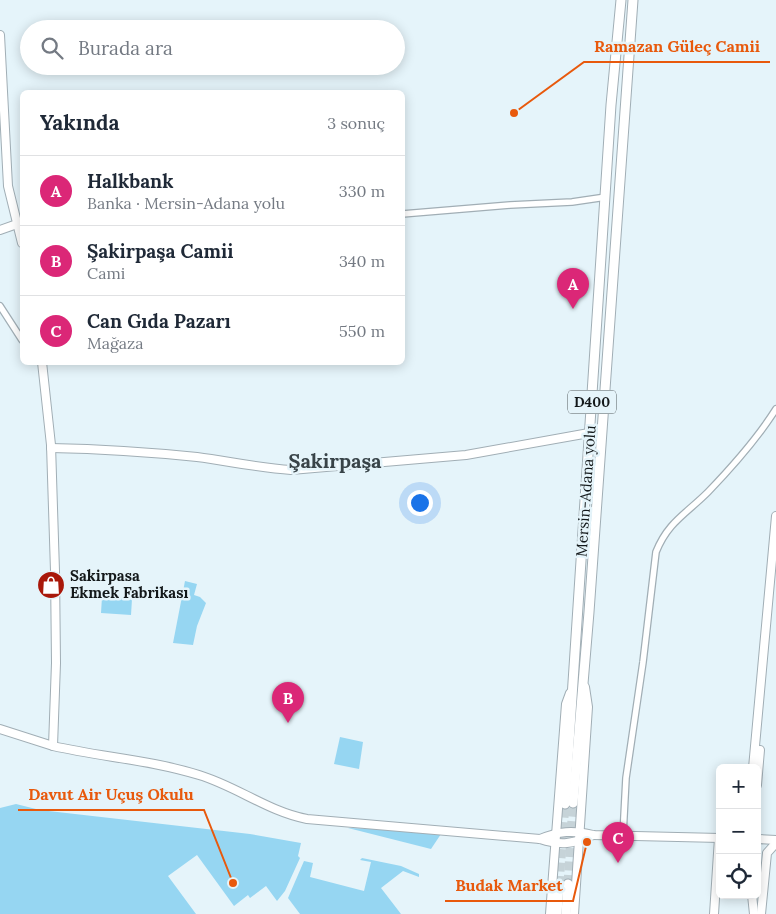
<!DOCTYPE html>
<html lang="tr">
<meta charset="utf-8">
<style>
body{margin:0;font-family:Lora,serif;background:#f6f6f7;color:#1f2937}
.controls{position:absolute;right:15px;bottom:15px;display:grid;overflow:hidden;border-radius:8px;box-shadow:0 2px 12px #0003}
.controls button{width:45px;height:45px;display:grid;place-items:center;padding:0;border:0;border-bottom:1px solid #e0e1e3;background:#fff;color:#1f2937;font:25px sans-serif}
.you{position:absolute;left:419px;top:502px;width:18px;height:18px;margin:-12px;border:4px solid #fff;border-radius:50%;background:#1a73e8;box-shadow:0 0 0 8px #1a73e833}
.badge{display:grid;place-items:center;width:32px;height:32px;border-radius:50%;background:#db2777;color:#fff;font-size:16px;font-weight:700}
.pin{position:absolute;translate:-50% -41px;filter:drop-shadow(0 1px 2px #0008)}
.pin::after{content:'';position:absolute;top:26px;width:18px;height:15px;background:inherit;clip-path:polygon(0 0,100% 0,50% 100%)}
.list{margin:0;padding:0;list-style:none}
h2{display:flex;justify-content:space-between;align-items:center;height:65px;margin:0;padding:0 20px;font-size:21px}
h2 small{font-size:16px;font-weight:400;color:#747a83}
.list li{display:grid;grid-template-columns:32px 1fr auto;gap:15px;align-items:center;box-sizing:border-box;height:70px;padding:0 20px;border-top:1px solid #e0e1e3}
.list b{display:block;font-size:19px;white-space:nowrap}
.list p{margin:0;font-size:16px;white-space:nowrap;color:#747a83}
.list em{font-size:16px;font-style:normal;color:#747a83}
.icon{flex:none;width:28px;height:28px;fill:none;stroke:currentColor;stroke-width:2;stroke-linecap:round;stroke-linejoin:round}
.map{position:relative;flex:none;width:776px;height:914px;overflow:hidden}
.search{position:absolute;background:#fff;box-shadow:0 2px 12px #0003;left:20px;top:20px;width:385px;height:55px;display:flex;align-items:center;gap:12px;box-sizing:border-box;padding:0 18px;border-radius:28px;color:#747a83;font-size:19px}
.panel{position:absolute;background:#fff;box-shadow:0 2px 12px #0003;left:20px;top:90px;width:385px;height:275px;border-radius:8px}
.map>svg:first-child{display:block}
.green{fill:#96d6f2}
.lines{fill:none;stroke-linecap:round;stroke-linejoin:round}
.highway-tunnel{stroke:#c6d3d8;stroke-width:9;stroke-dasharray:9 4.5;stroke-linecap:butt}
.minor-casing{stroke:#a1aeb5;stroke-width:8}
.major-casing{stroke:#a1aeb5;stroke-width:10}
.highway-casing{stroke:#a1aeb5;stroke-width:11}
.minor{stroke:#fff;stroke-width:5.5}
.major{stroke:#fff;stroke-width:8}
.highway{stroke:#fff;stroke-width:9}
.labels{text-anchor:middle;stroke-width:5;stroke-linejoin:round;paint-order:stroke}
.shield{fill:#e5f4fa;stroke:#525a5d;stroke-width:1}
.shield-label{font-size:14px;font-weight:bold;fill:#13181a}
.street-label{font-size:15px;fill:#13181a;stroke:#e5f4fa}
.poi-label{font-size:15px;font-weight:bold;fill:#13181a;stroke:#e5f4fa;text-anchor:start}
.district-label{font-size:20px;font-weight:bold;fill:#384348;stroke:#e5f4fa}
.leader{fill:none;stroke:#e8590c;stroke-width:2}
.callout-dot{fill:#e8590c;stroke:#e5f4fa;stroke-width:2}
.callout-label{font-size:16px;text-anchor:middle;font-weight:bold;fill:#e8590c;stroke:#e5f4fa;stroke-width:5;stroke-linejoin:round;paint-order:stroke}
</style>
<div class="map">
<svg width="776" height="914" viewBox="0 0 776 914">
<rect width="100%" height="100%" fill="#e5f4fa"/>
<!-- green -->
<g class="green">
<polygon points="185,581 197,584 194,595 200,597 206,603 197,626 193,645 173,643"/>
<polygon points="102,597 132,599 131,615 101,613"/>
<polygon points="340,737 363,742 359,769 334,764"/>
<polygon points="16,804 40,810 250,834 301,843 298,856 300,858 285,891 277,901 266,886 250,898 248,895 234,906 197,855 168,876 196,914 0,914 0,808"/>
<polygon points="348,828 380,829 441,834 431,849"/>
<polygon points="362,858 401,866 419,874 419,877 403,871 381,888 401,914 300,914 288,898 304,861 313,863 310,877 364,891 371,862 360,860"/>
</g>
<g class="lines">
<!-- highway-tunnel -->
<g class="highway-tunnel">
<polyline points="568,884 573,803"/>
<polyline points="559,885 565,804"/>
</g>
<!-- minor casing -->
<g class="minor-casing">
<g id="minor">
<polyline points="402,214 510,205 572,202 606,197"/>
<polyline points="0,306 22,340"/>
<path d="M623,835l3,-57 17,-116 13,-110c12,-30 30,-38 52,-60 25,-26 49,-53 68,-83"/>
</g>
</g>
<!-- major casing -->
<g class="major-casing">
<g id="major">
<polyline points="0,35 8,186 22,243"/>
<polyline points="0,230 17,224"/>
<path d="M42,362l9,83 4,126 1,92 -3,83c48,11 98,14 146,29 37,11 70,37 108,44l233,20c21,7 33,5 53,-4"/>
<path d="M51,448c49,1 97,4 146,9 31,4 62,11 94,13l175,-15 123,-22"/>
<polyline points="0,729 53,746"/>
<polyline points="753,768 776,516"/>
<polyline points="757,785 760,750"/>
<path d="M540,839c19,-8 33,-9 53,-4l127,3"/>
<polyline points="757,839 776,840"/>
<polyline points="752,895 754,914"/>
<polyline points="550,914 566,704 570,693"/>
<polyline points="574,914 588,707 585,687"/>
<polyline points="714,914 719,838"/>
<polyline points="761,914 767,853 776,843"/>
</g>
</g>
<!-- highway casing -->
<g class="highway-casing">
<g id="highway">
<polyline points="573,803 589,612 633,0"/>
<polyline points="565,804 611,105 621,0"/>
<polyline points="557,914 559,885"/>
<polyline points="566,914 568,884"/>
</g>
</g>
<!-- minor -->
<use href="#minor" class="minor"/>
<!-- major -->
<use href="#major" class="major"/>
<!-- highway -->
<use href="#highway" class="highway"/>
</g>
<!-- icons -->
<defs>
<g id="shop-disc" transform="scale(1.4375)"><circle r="9.5" fill="#a9180a" stroke="#e5f4fa"/><path d="M-5-2.5h2.3a2.7 3.5 0 0 1 5.4 0H5L5.5 6h-11ZM-1.5-2.5h3a1.5 2.3 0 0 0-3 0Z" fill="#fff"/></g>
</defs>
<g fill-rule="evenodd">
<use href="#shop-disc" x="51" y="585"/>
</g>
<g class="labels">
<!-- shield labels -->
<rect class="shield" x="568" y="390.5" width="48" height="23" rx="4"/>
<g class="shield-label">
<text x="592" y="407">D400</text>
</g>
<!-- street labels -->
<g class="street-label">
<text transform="translate(586 491) rotate(-86)" y="5">Mersin-Adana yolu</text>
</g>
<!-- poi labels -->
<g class="poi-label">
<text x="70" y="581">Sakirpasa<tspan x="70" dy="17">Ekmek Fabrikası</tspan></text>
</g>
<!-- district labels -->
<g class="district-label">
<text x="335" y="468">Şakirpaşa</text>
</g>
</g>
<!-- callouts -->
<path class="leader" d="M514 113L584 62H770M233 883L204 810H18M587 842L573 901H445"/>
<g class="callout-dot">
<circle cx="514" cy="113" r="5"/>
<circle cx="233" cy="883" r="5"/>
<circle cx="587" cy="842" r="5"/>
</g>
<g class="callout-label">
<text x="677" y="52">Ramazan Güleç Camii</text>
<text x="111" y="800">Davut Air Uçuş Okulu</text>
<text x="509" y="891">Budak Market</text>
</g>
</svg>
<div class="controls">
<button>+</button>
<button>−</button>
<button><svg class="icon" aria-label="locate" viewBox="0 0 24 24"><circle cx="12" cy="12" r="6"/><path d="M12 2v4M12 18v4M2 12h4M18 12h4"/></svg></button>
</div>
<div class="you"></div>
<div class="pin badge" style="left:573px;top:309px">A</div>
<div class="pin badge" style="left:288px;top:723px">B</div>
<div class="pin badge" style="left:618px;top:863px">C</div>
<div class="search"><svg class="icon" aria-label="search" viewBox="0 0 24 24"><circle cx="10" cy="10" r="6"/><path d="M15 15l6 6"/></svg>Burada ara</div>
<section class="panel">
<h2>Yakında<small>3 sonuç</small></h2>
<ul class="list">
<li><span class="badge">A</span><div><b>Halkbank</b><p>Banka · Mersin-Adana yolu</p></div><em>330 m</em></li>
<li><span class="badge">B</span><div><b>Şakirpaşa Camii</b><p>Cami</p></div><em>340 m</em></li>
<li><span class="badge">C</span><div><b>Can Gıda Pazarı</b><p>Mağaza</p></div><em>550 m</em></li>
</ul>
</section>
</div>
